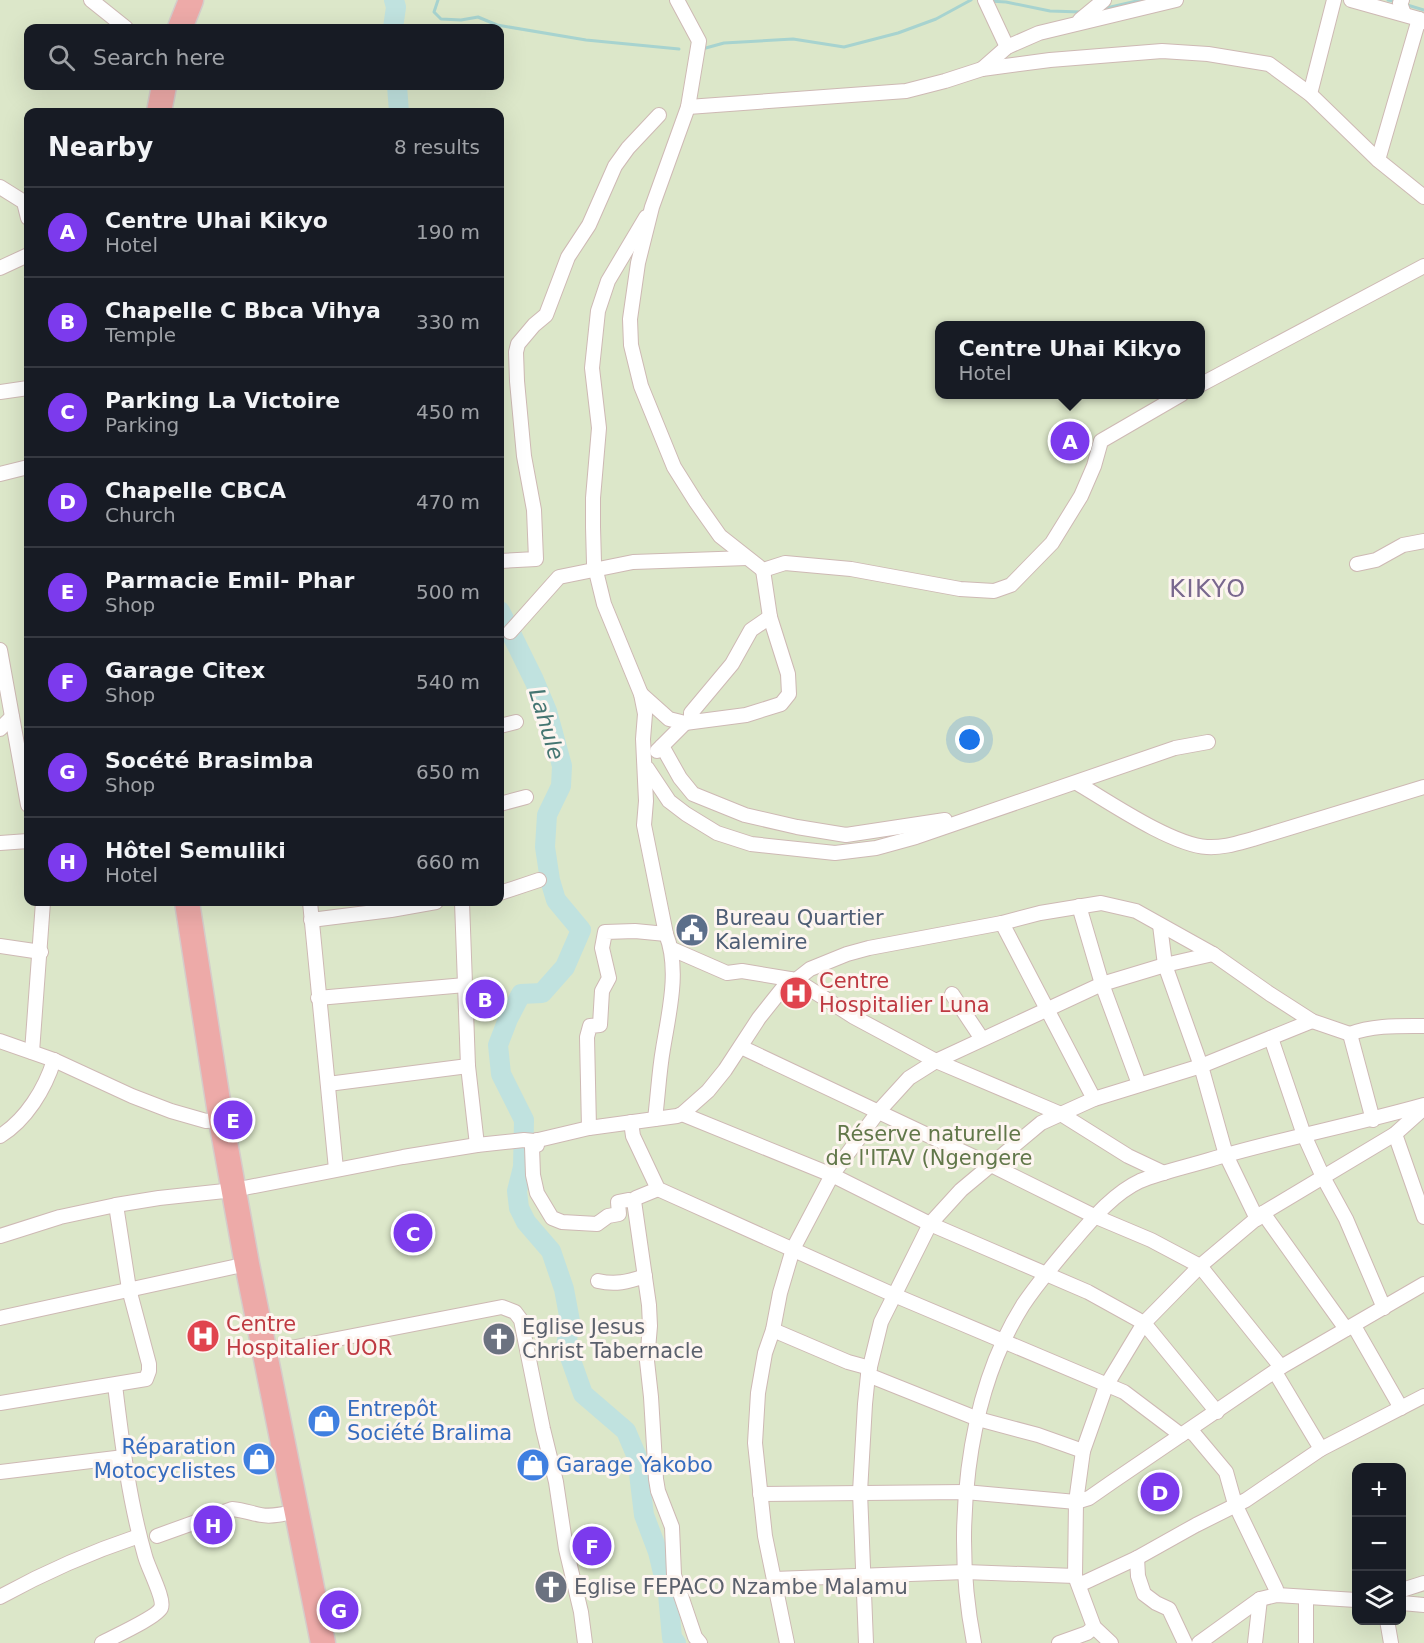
<!DOCTYPE html>
<meta charset="utf-8">
<style>
body{margin:0;font-family:"DejaVu Sans",sans-serif;background:#20242c;color:#f1f3f6}
.controls{position:absolute;right:18px;bottom:18px;display:grid;overflow:hidden;border-radius:12px;box-shadow:0 6px 24px #0002}
.controls button{width:54px;height:54px;display:grid;place-items:center;padding:0;border:0;border-bottom:2px solid #363941;background:#171b24;color:#f1f3f6;font:30px sans-serif}
.you{position:absolute;left:970px;top:740px;width:21px;height:21px;margin:-15px;border:4px solid #fff;border-radius:50%;background:#1a73e8;box-shadow:0 0 0 9px #1a73e833}
.badge{display:grid;place-items:center;width:39px;height:39px;border-radius:50%;background:#7c3aed;color:#fff;font-size:20px;font-weight:700}
.pin{position:absolute;translate:-50% -50%;border:3px solid #fff;box-shadow:0 2px 6px #0006}
.popup{position:absolute;left:935px;top:321px;width:270px;height:78px;box-sizing:border-box;display:grid;place-content:center;border-radius:12px;background:#171b24;filter:drop-shadow(0 2px 4px #0005);font-size:20px;white-space:nowrap;color:#9ea1a6}
.popup b{font-size:22px;color:#f1f3f6}
.popup::after{content:'';position:absolute;left:50%;top:100%;margin-left:-12px;border:12px solid transparent;border-top-color:#171b24}
.list{margin:0;padding:0;list-style:none}
h2{display:flex;justify-content:space-between;align-items:center;height:78px;margin:0;padding:0 24px;font-size:26px}
h2 small{font-size:20px;font-weight:400;color:#9ea1a6}
.list li{display:grid;grid-template-columns:39px 1fr auto;gap:18px;align-items:center;box-sizing:border-box;height:90px;padding:0 24px;border-top:2px solid #363941}
.list b{display:block;font-size:22px;white-space:nowrap}
.list p{margin:0;font-size:20px;white-space:nowrap;color:#9ea1a6}
.list em{font-size:20px;font-style:normal;color:#9ea1a6}
.icon{flex:none;width:33px;height:33px;fill:none;stroke:currentColor;stroke-width:2;stroke-linecap:round;stroke-linejoin:round}
.map{position:relative;flex:none;width:1424px;height:1643px;overflow:hidden}
.search{position:absolute;background:#171b24;box-shadow:0 6px 24px #0002;left:24px;top:24px;width:480px;height:66px;display:flex;align-items:center;gap:15px;box-sizing:border-box;padding:0 21px;border-radius:12px;color:#9ea1a6;font-size:22px}
.panel{position:absolute;background:#171b24;box-shadow:0 6px 24px #0002;left:24px;top:108px;width:480px;height:798px;border-radius:12px}
.map>svg:first-child{display:block}
.green{fill:#dce7c9;fill-rule:evenodd}
.lines{fill:none;stroke-linecap:round;stroke-linejoin:round}
.stream{stroke:#a7d3cf;stroke-width:3}
.river{stroke:#c0e2df;stroke-width:20}
.street-casing{stroke:#ceb9b4;stroke-width:16}
.highway-casing{stroke:#d5ccca;stroke-width:27}
.street{stroke:#fff;stroke-width:14}
.highway{stroke:#edaaa8;stroke-width:24}
.labels{text-anchor:middle;stroke-width:6;stroke-linejoin:round;paint-order:stroke}
.service-label{font-size:21px;fill:#4e5e75;stroke:#fdf5f0;text-anchor:start}
.health-label{font-size:21px;fill:#be3a42;stroke:#fdf5f0;text-anchor:start}
.park-label{font-size:21px;fill:#617749;stroke:#fdf5f0}
.worship-label{font-size:21px;fill:#5b616d;stroke:#fdf5f0;text-anchor:start}
.shop-label{font-size:21px;fill:#366cbe;stroke:#fdf5f0;text-anchor:start}
.water-label{font-size:22px;font-style:italic;fill:#457672;stroke:#fdf5f0}
.quarter-label{font-size:24px;letter-spacing:1.5px;fill:#79688e;stroke:#fdf5f0}
</style>
<div class="map">
<svg width="1424" height="1643" viewBox="0 0 1424 1643">
<rect width="100%" height="100%" fill="#faf0ea"/>
<!-- green -->
<path class="green" d="M0,0h1424v1643h-1424zM28,28h472v58h-472zM28,112h472v790h-472zM940,326h260v68h-260zM1356,1468h46v152h-46z"/>
<g class="lines">
<!-- stream -->
<g class="stream">
<polyline points="438,0 434,12 441,19 461,20 478,17 497,25 586,40 679,49"/>
<polyline points="1388,0 1398,2"/>
<polyline points="989,1 1006,2 1050,11 1081,12"/>
<polyline points="1404,4 1424,10"/>
<polyline points="1102,9 1141,0"/>
<polyline points="702,49 724,43 793,39 844,47 898,33 936,19 971,0"/>
</g>
<!-- river -->
<g class="river">
<polyline points="393,28 396,7 394,0"/>
<polyline points="397,86 399,112"/>
<polyline points="500,611 534,680 547,711 562,766 561,786 547,815 545,847 550,880 556,900 581,930 565,967 542,993 521,994 508,1019 498,1045 501,1074 524,1120 523,1167 517,1191 519,1208 526,1222 551,1251 564,1289 570,1321 566,1346 583,1394 626,1431 637,1457 644,1515 658,1552 668,1594 672,1638 676,1643"/>
</g>
<!-- street casing -->
<g class="street-casing">
<g id="street">
<polyline points="91,0 126,28"/>
<polyline points="677,0 699,41 688,107 652,207 638,263 630,319 631,345 641,386 674,467 696,502 720,536 763,570 785,563 851,569 960,589 994,591 1011,585 1052,543 1081,496 1094,466 1101,441 1182,394"/>
<polyline points="985,0 1007,47"/>
<polyline points="1351,0 1419,19 1424,22"/>
<polyline points="1402,0 1400,3 1404,14"/>
<polyline points="1080,20 1104,0"/>
<polyline points="982,69 1007,47 1039,33 1176,0"/>
<polyline points="1310,94 1334,0"/>
<polyline points="688,107 906,91 945,81 982,69 1050,60 1162,51 1208,54 1269,64 1310,94 1378,160 1424,197"/>
<polyline points="1378,160 1419,19"/>
<polyline points="0,187 24,202 28,218"/>
<path d="M646,217l-38,64 -10,30 -6,57 7,60 -6,70v29l1,36 10,41 37,90 4,20 -2,25 3,62 -2,24 22,109c14,35 3,78 -3,115 -4,23 -5,46 -8,70"/>
<polyline points="0,268 28,255"/>
<polyline points="1200,385 1424,266"/>
<polyline points="0,392 28,388"/>
<polyline points="0,474 28,467"/>
<polyline points="500,561 536,559 534,510 524,456 517,381 516,352 518,344 534,325 546,315 568,257 589,225 615,166 628,148 659,115"/>
<polyline points="1357,564 1376,560 1403,545 1424,541"/>
<polyline points="510,632 559,577 633,562 747,558"/>
<polyline points="0,650 28,805"/>
<polyline points="641,694 669,719 685,723 746,715 781,704 789,694 788,674 770,617 763,570"/>
<polyline points="691,722 691,713 732,664 751,630 770,617"/>
<polyline points="500,726 516,722"/>
<polyline points="0,729 12,717"/>
<polyline points="662,746 680,778 693,794 745,815 797,827 846,835 945,820"/>
<polyline points="657,751 685,723"/>
<polyline points="647,768 669,801 686,814 717,833 751,844 835,853 876,848 916,837 1175,748 1208,742"/>
<path d="M1077,783c32,19 95,62 130,64 16,1 31,-4 46,-8l171,-52"/>
<polyline points="500,804 526,797"/>
<polyline points="0,843 28,841"/>
<polyline points="500,893 539,880"/>
<polyline points="310,902 336,1169"/>
<polyline points="462,902 468,1066 477,1145"/>
<polyline points="1079,906 1102,984 1139,1084"/>
<polyline points="311,920 391,910 436,902"/>
<polyline points="1002,923 1094,1099"/>
<polyline points="1160,925 1165,965 1201,1066 1226,1155 1257,1219"/>
<polyline points="0,946 41,952"/>
<polyline points="672,949 727,973 742,971 796,980 854,1017 936,1061 1061,1114 1128,1156 1164,1173"/>
<path d="M796,980l14,-11 37,-15 22,-6 133,-25 38,-10 61,-10 35,8 77,43 57,40 42,27 38,13c22,-9 50,-8 74,-8"/>
<polyline points="952,994 982,1039"/>
<polyline points="318,998 465,985"/>
<polyline points="1350,1034 1373,1120"/>
<polyline points="1271,1038 1304,1135 1323,1177 1346,1219 1384,1308"/>
<polyline points="0,1041 54,1060 132,1096 171,1111 206,1121 221,1120"/>
<polyline points="741,1047 991,1165 1094,1216 1151,1240 1200,1266 1281,1367"/>
<polyline points="32,1052 43,902"/>
<polyline points="328,1084 468,1066"/>
<polyline points="682,1114 832,1175 930,1224 1088,1292 1144,1323 1217,1412"/>
<polyline points="631,1122 633,1136 658,1189 894,1295 1124,1392 1181,1435"/>
<polyline points="589,1128 587,1037 590,1026 600,1025 602,991 609,978 602,948 605,932 635,931 666,934"/>
<polyline points="1395,1134 1424,1217"/>
<path d="M0,1136c26,-16 45,-47 54,-76"/>
<polyline points="537,1140 537,1145 532,1147 533,1175 537,1193 552,1218 562,1222 597,1224 608,1216 619,1214 618,1202 628,1200 634,1201 636,1198 658,1189"/>
<polyline points="634,1201 649,1305 650,1326 647,1361 651,1397 656,1479 658,1491 672,1527 674,1575 695,1637 700,1643"/>
<polyline points="1263,1213 1346,1329"/>
<polyline points="0,1236 60,1217 116,1205 159,1198 234,1190 403,1157 477,1145 524,1140 534,1141 589,1128 677,1116 682,1114 708,1091 725,1070 759,1018 790,979"/>
<path d="M598,1281c17,4 30,1 47,-5"/>
<polyline points="0,1318 247,1264"/>
<polyline points="1354,1326 1401,1408"/>
<polyline points="773,1330 848,1362 870,1368"/>
<polyline points="265,1353 502,1307 515,1312 521,1320 543,1429 556,1482 566,1549 581,1612 585,1643"/>
<polyline points="1275,1372 1321,1449"/>
<polyline points="868,1375 978,1419 1038,1435 1083,1451"/>
<polyline points="0,1403 146,1379 149,1371 149,1364 129,1289 116,1205"/>
<polyline points="1190,1431 1195,1435 1226,1472 1235,1504 1276,1589 1277,1595"/>
<polyline points="0,1472 124,1457"/>
<polyline points="760,1494 965,1492 1076,1502 1089,1498 1112,1482 1281,1367 1424,1284"/>
<path d="M157,1536l75,-27c11,1 19,4 29,6 11,2 23,-1 35,-4"/>
<polyline points="1137,1558 1138,1576 1144,1594 1156,1603 1169,1609 1185,1643"/>
<polyline points="774,1579 965,1572 1075,1576"/>
<polyline points="1079,1585 1137,1558 1196,1525 1246,1500 1321,1449 1424,1396"/>
<polyline points="1402,1590 1424,1583"/>
<path d="M0,1597c45,-25 91,-45 139,-61"/>
<polyline points="1306,1597 1306,1643"/>
<polyline points="1402,1603 1424,1605"/>
<polyline points="1387,1620 1391,1643"/>
<path d="M102,1643c11,-6 55,-26 59,-35 4,-9 -13,-40 -16,-52 -16,-56 -23,-113 -30,-171"/>
<polyline points="787,1643 765,1536 755,1443 758,1393 765,1353 773,1330 780,1293 793,1249 832,1175 878,1112 909,1078 936,1061 1102,984 1165,965 1213,954"/>
<polyline points="866,1643 860,1492 865,1404 868,1375 881,1322 930,1224 961,1190 1041,1123 1094,1099 1201,1066 1312,1021"/>
<path d="M974,1643c-21,-107 -10,-244 49,-338 14,-21 31,-41 47,-60 20,-23 42,-51 70,-64 22,-9 46,-14 69,-21 71,-21 144,-35 215,-55"/>
<polyline points="1059,1643 1087,1633 1094,1627"/>
<polyline points="1111,1643 1094,1627 1075,1576 1076,1502 1083,1451 1106,1386 1144,1323 1200,1266 1263,1213 1395,1134 1424,1108"/>
<polyline points="1199,1643 1260,1599 1277,1595 1356,1600"/>
<polyline points="1255,1643 1260,1599"/>
</g>
</g>
<!-- highway casing -->
<g class="highway-casing">
<g id="highway">
<polyline points="180,28 191,0"/>
<polyline points="159,112 164,86"/>
<polyline points="187,902 221,1120 247,1264 323,1643"/>
</g>
</g>
<!-- street -->
<use href="#street" class="street"/>
<!-- highway -->
<use href="#highway" class="highway"/>
</g>
<!-- icons -->
<defs>
<g id="civic-disc" transform="scale(1.725)"><circle r="9.5" fill="#5c6f8a" stroke="#fdf5f0"/><path d="M-.6-6.5H3V-4.5H.6V-3L4-1V1h2V6H-6V1h2V-1L-.6-3ZM-1.2 2.5V6h2.4V2.5Z" fill="#fff"/></g>
<g id="hospital-disc" transform="scale(1.725)"><circle r="9.5" fill="#e0444e" stroke="#fdf5f0"/><path d="M-5-5h3v3.5h4V-5h3V5h-3V1.5h-4V5h-3Z" fill="#fff"/></g>
<g id="church-disc" transform="scale(1.725)"><circle r="9.5" fill="#6b7280" stroke="#fdf5f0"/><path d="M-1.2-6h2.4v3.5h3.3v2.4h-3.3V6h-2.4V-.1h-3.3v-2.4h3.3Z" fill="#fff"/></g>
<g id="shop-disc" transform="scale(1.725)"><circle r="9.5" fill="#3f7fe0" stroke="#fdf5f0"/><path d="M-5-2.5h2.3a2.7 3.5 0 0 1 5.4 0H5L5.5 6h-11ZM-1.5-2.5h3a1.5 2.3 0 0 0-3 0Z" fill="#fff"/></g>
</defs>
<g fill-rule="evenodd">
<use href="#civic-disc" x="692" y="930"/>
<use href="#hospital-disc" x="796" y="993"/>
<use href="#hospital-disc" x="203" y="1336"/>
<use href="#church-disc" x="499" y="1339"/>
<use href="#shop-disc" x="324" y="1421"/>
<use href="#shop-disc" x="259" y="1459"/>
<use href="#shop-disc" x="533" y="1465"/>
<use href="#church-disc" x="551" y="1587"/>
</g>
<g class="labels">
<!-- service labels -->
<g class="service-label">
<text x="715" y="925">Bureau Quartier<tspan x="715" dy="24">Kalemire</tspan></text>
</g>
<!-- health labels -->
<g class="health-label">
<text x="819" y="988">Centre<tspan x="819" dy="24">Hospitalier Luna</tspan></text>
<text x="226" y="1331">Centre<tspan x="226" dy="24">Hospitalier UOR</tspan></text>
</g>
<!-- park labels -->
<g class="park-label">
<text x="929" y="1141">Réserve naturelle<tspan x="929" dy="24">de l'ITAV (Ngengere</tspan></text>
</g>
<!-- worship labels -->
<g class="worship-label">
<text x="522" y="1334">Eglise Jesus<tspan x="522" dy="24">Christ Tabernacle</tspan></text>
<text x="574" y="1594">Eglise FEPACO Nzambe Malamu</text>
</g>
<!-- shop labels -->
<g class="shop-label">
<text x="347" y="1416">Entrepôt<tspan x="347" dy="24">Société Bralima</tspan></text>
<text x="236" y="1454" text-anchor="end">Réparation<tspan x="236" dy="24">Motocyclistes</tspan></text>
<text x="556" y="1472">Garage Yakobo</text>
</g>
<!-- water labels -->
<g class="water-label">
<text transform="translate(547 724) rotate(73)" y="8">Lahule</text>
</g>
<!-- quarter labels -->
<g class="quarter-label">
<text x="1208" y="597">KIKYO</text>
</g>
</g>
</svg>
<div class="controls">
<button>+</button>
<button>−</button>
<button><svg class="icon" aria-label="layers" viewBox="0 0 24 24"><path d="M12 4l9 5-9 5-9-5zM3 14l9 5 9-5"/></svg></button>
</div>
<div class="you"></div>
<div class="pin badge" style="left:1070px;top:441px">A</div>
<div class="popup"><b>Centre Uhai Kikyo</b>Hotel</div>
<div class="pin badge" style="left:485px;top:999px">B</div>
<div class="pin badge" style="left:413px;top:1233px">C</div>
<div class="pin badge" style="left:1160px;top:1492px">D</div>
<div class="pin badge" style="left:233px;top:1120px">E</div>
<div class="pin badge" style="left:592px;top:1546px">F</div>
<div class="pin badge" style="left:339px;top:1610px">G</div>
<div class="pin badge" style="left:213px;top:1525px">H</div>
<div class="search"><svg class="icon" aria-label="search" viewBox="0 0 24 24"><circle cx="10" cy="10" r="6"/><path d="M15 15l6 6"/></svg>Search here</div>
<section class="panel">
<h2>Nearby<small>8 results</small></h2>
<ul class="list">
<li><span class="badge">A</span><div><b>Centre Uhai Kikyo</b><p>Hotel</p></div><em>190 m</em></li>
<li><span class="badge">B</span><div><b>Chapelle C Bbca Vihya</b><p>Temple</p></div><em>330 m</em></li>
<li><span class="badge">C</span><div><b>Parking La Victoire</b><p>Parking</p></div><em>450 m</em></li>
<li><span class="badge">D</span><div><b>Chapelle CBCA</b><p>Church</p></div><em>470 m</em></li>
<li><span class="badge">E</span><div><b>Parmacie Emil- Phar</b><p>Shop</p></div><em>500 m</em></li>
<li><span class="badge">F</span><div><b>Garage Citex</b><p>Shop</p></div><em>540 m</em></li>
<li><span class="badge">G</span><div><b>Socété Brasimba</b><p>Shop</p></div><em>650 m</em></li>
<li><span class="badge">H</span><div><b>Hôtel Semuliki</b><p>Hotel</p></div><em>660 m</em></li>
</ul>
</section>
</div>
